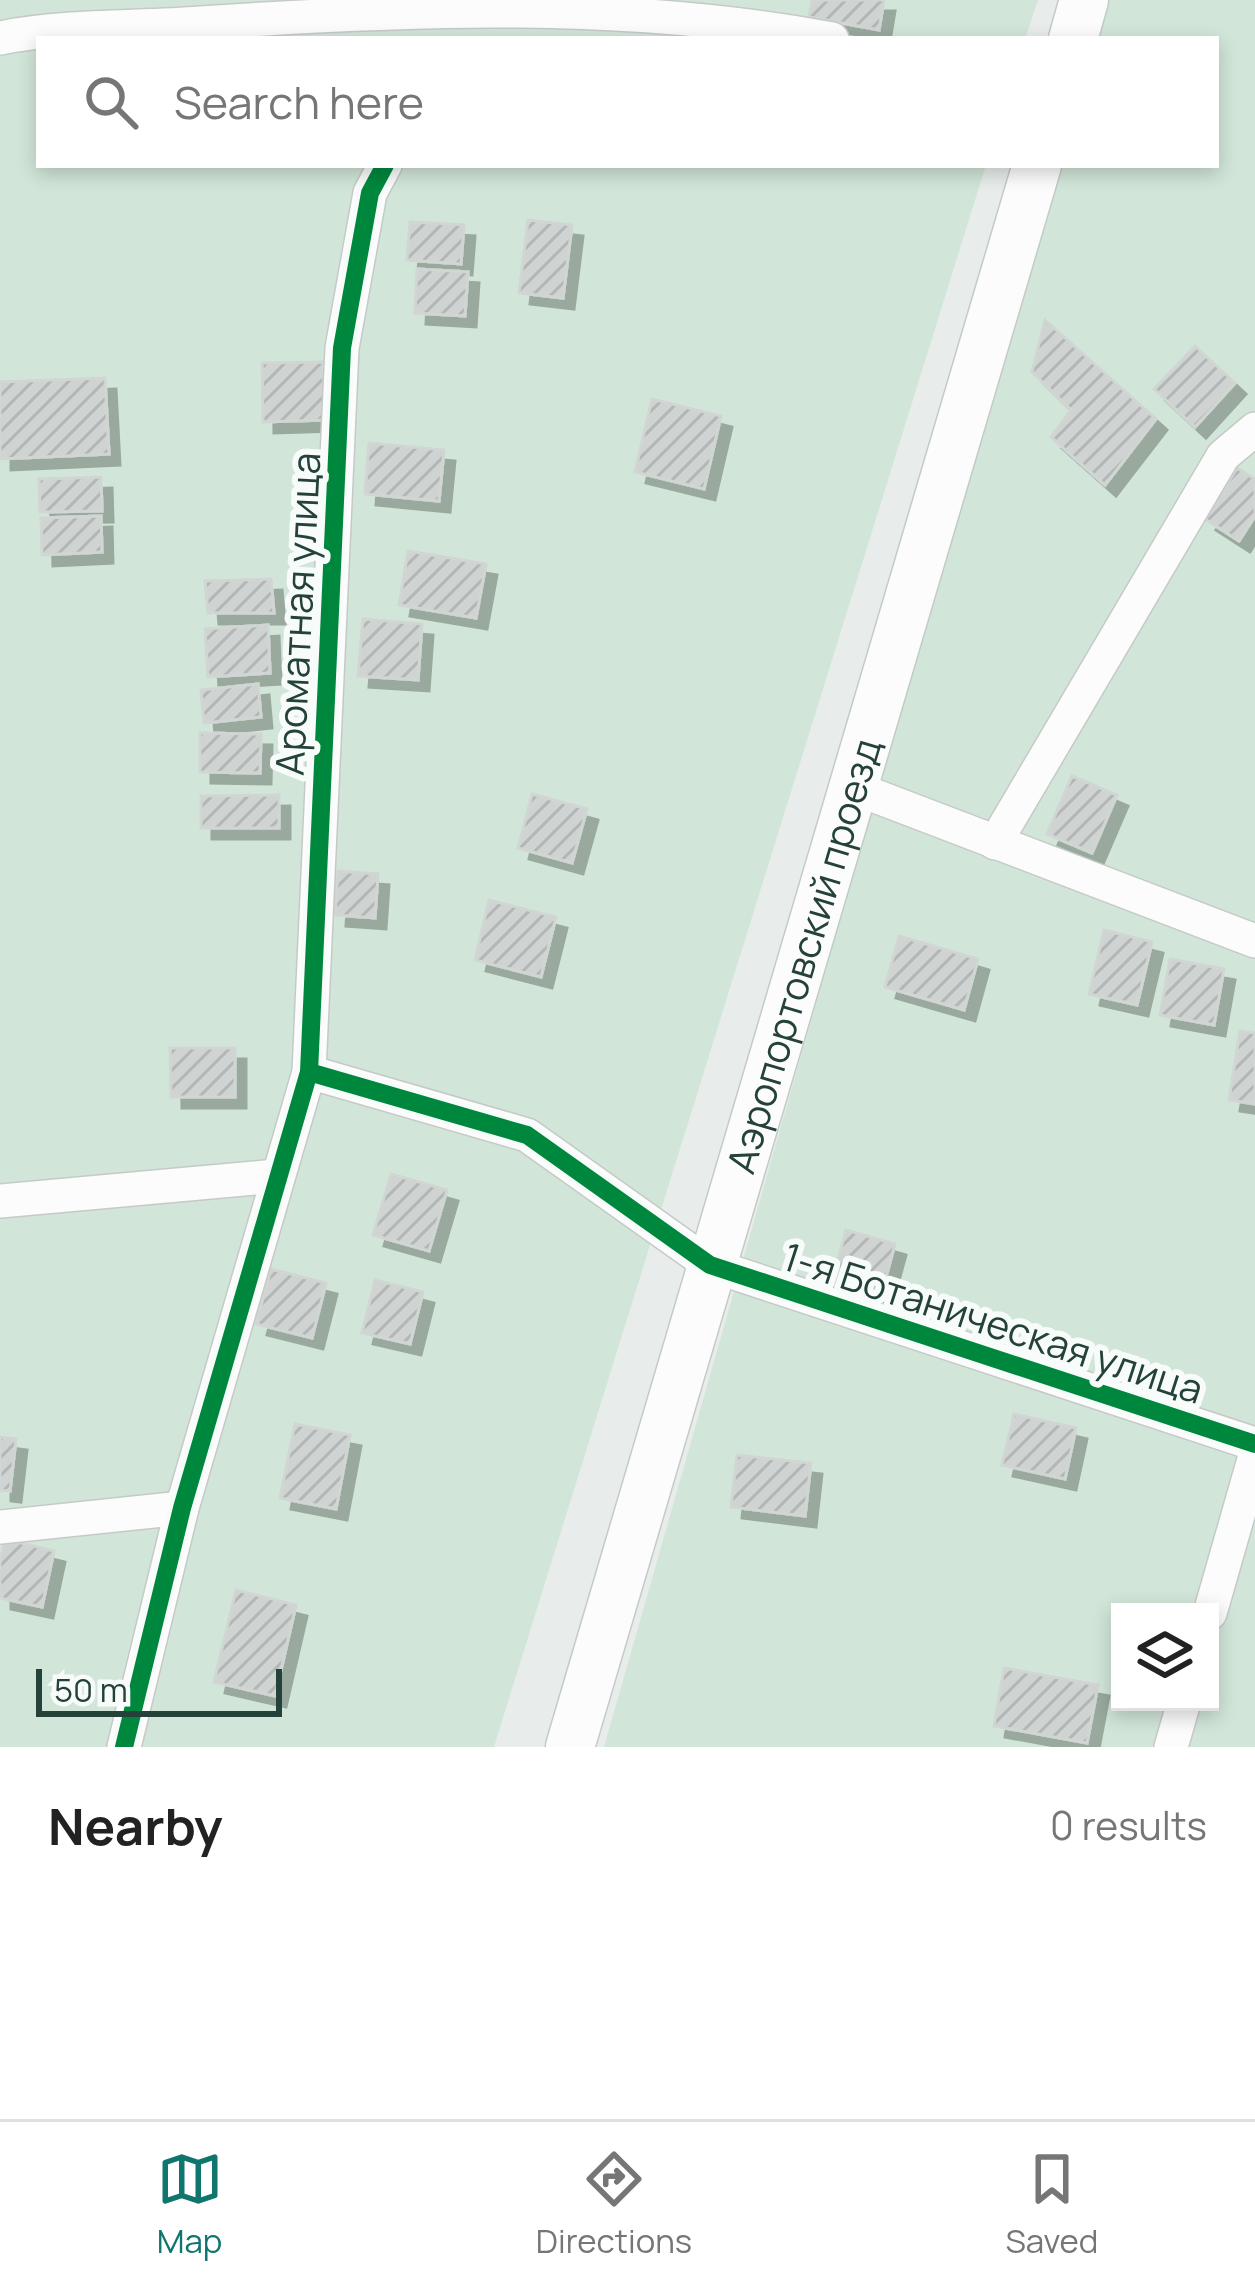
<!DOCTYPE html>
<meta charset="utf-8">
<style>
body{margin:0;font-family:Manrope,sans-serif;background:#f2f2f2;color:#222}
.controls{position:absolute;right:36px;bottom:36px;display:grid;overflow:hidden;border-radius:0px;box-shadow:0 6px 18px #0003}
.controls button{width:108px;height:108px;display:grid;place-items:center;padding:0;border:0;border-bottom:3px solid #e0e0e0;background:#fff;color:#222;font:60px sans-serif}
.scale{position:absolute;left:36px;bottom:30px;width:246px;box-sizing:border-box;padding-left:12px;border:6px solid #24423a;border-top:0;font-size:33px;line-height:42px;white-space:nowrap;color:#24423a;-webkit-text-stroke:9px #f7fbf9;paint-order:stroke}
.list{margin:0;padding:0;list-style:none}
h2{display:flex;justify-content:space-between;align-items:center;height:156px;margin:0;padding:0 48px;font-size:51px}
h2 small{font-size:39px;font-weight:400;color:#767676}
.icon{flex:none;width:66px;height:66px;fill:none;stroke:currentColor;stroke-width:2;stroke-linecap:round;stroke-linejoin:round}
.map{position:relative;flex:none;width:1255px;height:1747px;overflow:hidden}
.search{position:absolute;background:#fff;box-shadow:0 6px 18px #0003;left:36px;right:36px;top:36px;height:132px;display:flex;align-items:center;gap:30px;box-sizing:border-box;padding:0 42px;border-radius:0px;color:#767676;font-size:45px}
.sheet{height:372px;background:#fff}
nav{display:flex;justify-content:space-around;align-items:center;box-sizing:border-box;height:168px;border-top:3px solid #e0e0e0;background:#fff;font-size:33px;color:#767676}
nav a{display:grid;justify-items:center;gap:6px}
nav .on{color:#0f766e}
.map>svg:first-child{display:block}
.garden{fill:#d1e6d8;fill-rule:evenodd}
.building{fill:url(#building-hatch);stroke:#d1d6d4;stroke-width:3;filter:url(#shadow)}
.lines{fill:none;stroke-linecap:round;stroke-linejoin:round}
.street-casing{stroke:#c5cac8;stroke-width:36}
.secondary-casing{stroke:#c3cbc8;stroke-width:51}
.street{stroke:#fcfcfc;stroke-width:33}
.secondary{stroke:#fcfcfc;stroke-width:48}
.cycleway-casing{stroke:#f7fbf9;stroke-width:26}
.cycleway{stroke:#00873e;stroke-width:18}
.labels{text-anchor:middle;stroke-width:12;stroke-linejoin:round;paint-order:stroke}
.street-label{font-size:39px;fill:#24423a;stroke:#f7fbf9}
</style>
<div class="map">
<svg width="1255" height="1747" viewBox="0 0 1255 1747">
<defs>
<pattern id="building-hatch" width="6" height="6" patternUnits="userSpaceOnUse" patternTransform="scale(3)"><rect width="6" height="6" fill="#cfd4d2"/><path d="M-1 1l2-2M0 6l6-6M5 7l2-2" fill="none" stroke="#b2b7b5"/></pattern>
<filter id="shadow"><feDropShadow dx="11" dy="11" stdDeviation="0" flood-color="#0004"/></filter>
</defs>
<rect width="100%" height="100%" fill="#e8edeb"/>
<!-- garden -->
<g class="garden">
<polygon points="0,0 1038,0 1025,39 39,39 39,165 986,165 494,1747 0,1747"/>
<path d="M1101,0h154v1747h-651l451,-1582h161v-126h-126zM1120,1612h90v90h-90z"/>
</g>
<!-- building -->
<g class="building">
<polygon points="812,0 884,0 879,30 809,17"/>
<polygon points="528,220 572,225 563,298 519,293"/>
<polygon points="410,222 464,225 461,264 407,260"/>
<polygon points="417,269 468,272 465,316 415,313"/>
<polygon points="1045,320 1156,419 1105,485 1051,437 1071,410 1032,372"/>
<polygon points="1195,346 1235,383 1195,427 1154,389"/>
<polygon points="323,362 325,420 263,422 262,363"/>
<polygon points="105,378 109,454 0,459 0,382"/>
<polygon points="652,399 721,416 704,489 635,472"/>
<polygon points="369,443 444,450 439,501 365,494"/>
<polygon points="1237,468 1255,479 1255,516 1239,541 1205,519"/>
<polygon points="101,477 102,511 40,512 39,479"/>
<polygon points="101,516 102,552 42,555 41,518"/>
<polygon points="408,551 486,564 476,618 399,605"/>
<polygon points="271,579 274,613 208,613 205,581"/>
<polygon points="363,619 422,624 418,680 358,676"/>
<polygon points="268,625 270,673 208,677 205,629"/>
<polygon points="258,684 261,717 204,723 201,690"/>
<polygon points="200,733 261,734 260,773 200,772"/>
<polygon points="1072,776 1117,795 1092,853 1047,834"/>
<polygon points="532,794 587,809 572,863 518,848"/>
<polygon points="279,795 279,828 201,828 201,796"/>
<polygon points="338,871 378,874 375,918 335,915"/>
<polygon points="489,900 556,917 541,977 475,960"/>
<polygon points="1104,930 1152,942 1137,1005 1089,994"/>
<polygon points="899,936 978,959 964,1010 885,987"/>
<polygon points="1170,959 1224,969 1214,1025 1160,1015"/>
<polygon points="1240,1031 1255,1033 1255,1104 1229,1100"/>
<polygon points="170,1048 235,1048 235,1097 171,1097"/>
<polygon points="391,1174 447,1190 429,1251 373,1235"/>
<polygon points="846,1230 895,1244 878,1306 829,1292"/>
<polygon points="271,1269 326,1283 312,1338 256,1324"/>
<polygon points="375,1280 423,1292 410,1344 362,1333"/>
<polygon points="1014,1414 1076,1428 1065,1479 1002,1465"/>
<polygon points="295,1424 350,1435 336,1509 280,1498"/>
<polygon points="0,1437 16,1439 10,1491 0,1490"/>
<polygon points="737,1455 811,1463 805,1516 731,1507"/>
<polygon points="5,1539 54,1551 42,1607 0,1598 0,1564"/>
<polygon points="236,1590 296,1605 275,1696 214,1682"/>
<polygon points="1004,1668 1098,1685 1087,1743 994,1726"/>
</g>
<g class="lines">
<!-- street casing -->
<g class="street-casing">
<g id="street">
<path d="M0,38c62,-13 137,-10 201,-15 210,-14 423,-23 631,16"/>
<polyline points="857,789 1255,941"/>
<polyline points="995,843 1223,456 1255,429"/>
<polyline points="309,1072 342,348 370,193 385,165"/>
<polyline points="0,1201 276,1176"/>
<polyline points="0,1527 182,1508"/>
<polyline points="1210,1613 1255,1456"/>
<polyline points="124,1747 182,1508 309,1072 527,1135 710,1265 1255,1444"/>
<polyline points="1171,1747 1184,1702"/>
</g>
</g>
<!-- secondary casing -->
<g class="secondary-casing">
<g id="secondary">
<polyline points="1073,39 1084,0"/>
<path id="s1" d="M570,1747c154,-528 314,-1054 467,-1582"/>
</g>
</g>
<!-- street -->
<use href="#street" class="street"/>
<!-- secondary -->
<use href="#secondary" class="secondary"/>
<!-- cycleway casing -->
<g class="cycleway-casing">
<g id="cycleway">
<polyline points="309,1072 342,348 370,193 385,165"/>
<polyline points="124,1747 182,1508 309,1072 527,1135 710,1265 1255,1444"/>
</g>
</g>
<!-- cycleway -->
<use href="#cycleway" class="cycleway"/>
</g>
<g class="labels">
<!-- street labels -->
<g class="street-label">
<text transform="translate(298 614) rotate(-87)" y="14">Ароматная улица</text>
<text dy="14" stroke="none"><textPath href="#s1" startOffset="825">Аэропортовский проезд</textPath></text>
<text transform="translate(993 1323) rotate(18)" y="14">1-я Ботаническая улица</text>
</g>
</g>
</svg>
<div class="controls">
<button><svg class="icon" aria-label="layers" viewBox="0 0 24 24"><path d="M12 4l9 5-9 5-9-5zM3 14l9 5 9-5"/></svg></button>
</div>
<div class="scale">50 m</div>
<div class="search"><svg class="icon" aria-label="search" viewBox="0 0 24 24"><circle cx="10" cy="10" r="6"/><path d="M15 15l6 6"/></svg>Search here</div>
</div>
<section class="sheet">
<h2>Nearby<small>0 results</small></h2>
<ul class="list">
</ul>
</section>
<nav>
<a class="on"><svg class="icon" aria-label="map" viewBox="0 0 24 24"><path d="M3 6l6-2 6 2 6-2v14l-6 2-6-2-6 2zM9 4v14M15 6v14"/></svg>Map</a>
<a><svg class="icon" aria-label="directions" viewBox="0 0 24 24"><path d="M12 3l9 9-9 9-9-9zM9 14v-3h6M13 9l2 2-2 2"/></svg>Directions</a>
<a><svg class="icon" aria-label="saved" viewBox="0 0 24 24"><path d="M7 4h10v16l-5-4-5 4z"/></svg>Saved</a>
</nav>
